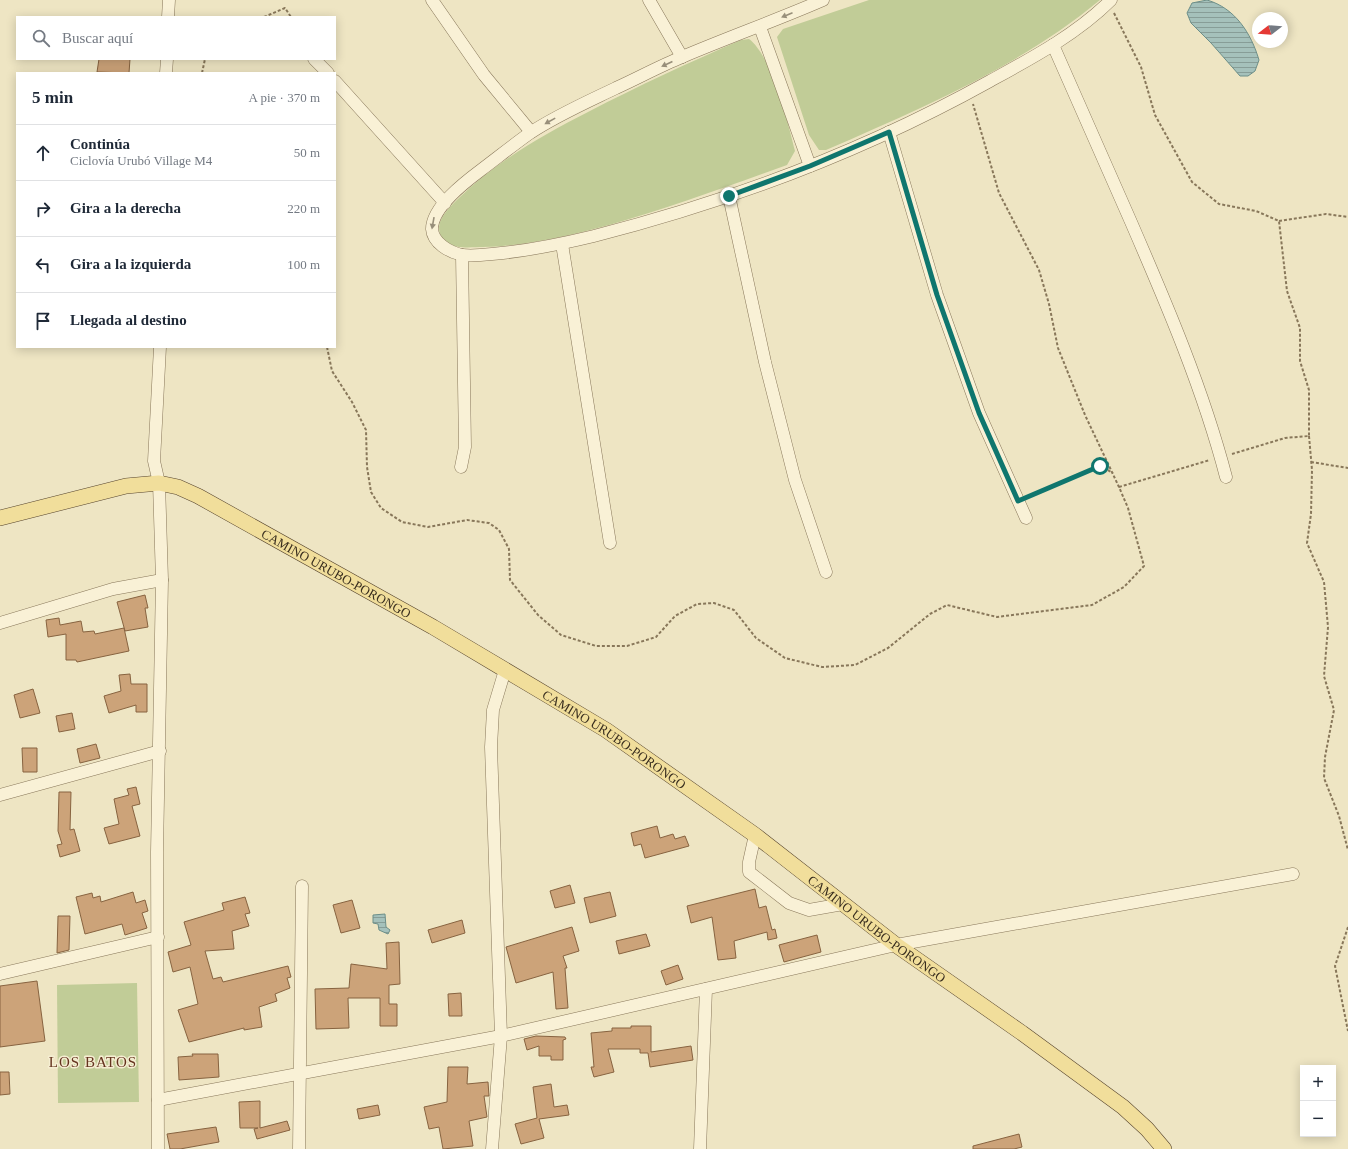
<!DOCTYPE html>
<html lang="es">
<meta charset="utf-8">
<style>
body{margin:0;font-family:Georgia,serif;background:#f6f6f7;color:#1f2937}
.controls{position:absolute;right:12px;bottom:12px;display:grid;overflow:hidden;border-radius:0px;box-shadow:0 2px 10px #0003}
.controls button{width:36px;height:36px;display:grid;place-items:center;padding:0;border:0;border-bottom:1px solid #e0e1e3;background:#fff;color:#1f2937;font:20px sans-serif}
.compass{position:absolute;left:1252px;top:12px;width:36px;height:36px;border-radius:50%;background:#fff;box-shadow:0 2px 10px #0003;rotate:253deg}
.stop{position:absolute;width:12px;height:12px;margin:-9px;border:3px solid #0f766e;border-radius:50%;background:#fff}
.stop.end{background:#0f766e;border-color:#fff;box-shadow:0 1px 4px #0008}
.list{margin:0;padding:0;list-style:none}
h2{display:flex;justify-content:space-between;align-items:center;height:52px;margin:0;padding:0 16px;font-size:17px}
h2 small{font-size:13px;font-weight:400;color:#747a83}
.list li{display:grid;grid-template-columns:26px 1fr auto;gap:12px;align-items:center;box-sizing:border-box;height:56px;padding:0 16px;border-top:1px solid #e0e1e3}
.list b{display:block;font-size:15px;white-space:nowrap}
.list p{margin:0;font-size:13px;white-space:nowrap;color:#747a83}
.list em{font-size:13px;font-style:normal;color:#747a83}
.icon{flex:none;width:22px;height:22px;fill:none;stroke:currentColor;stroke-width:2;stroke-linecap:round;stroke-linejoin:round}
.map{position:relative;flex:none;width:1348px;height:1149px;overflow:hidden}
.search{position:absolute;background:#fff;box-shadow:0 2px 10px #0003;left:16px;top:16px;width:320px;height:44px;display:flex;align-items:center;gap:10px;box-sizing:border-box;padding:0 14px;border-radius:0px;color:#747a83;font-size:15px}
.panel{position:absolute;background:#fff;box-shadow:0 2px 10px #0003;left:16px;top:72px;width:320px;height:276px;border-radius:0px}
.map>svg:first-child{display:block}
.grass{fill:#c1cc97}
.water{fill:url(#water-rules);stroke:#6c8f89}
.building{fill:#cca379;stroke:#876340}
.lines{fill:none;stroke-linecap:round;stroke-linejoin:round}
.minor-casing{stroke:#88775a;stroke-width:13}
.major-casing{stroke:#56442e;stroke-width:16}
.path{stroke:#88775a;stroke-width:2;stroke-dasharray:3 2;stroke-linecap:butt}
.minor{stroke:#f9f1d6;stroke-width:12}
.major{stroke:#f1de9b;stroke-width:15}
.oneway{fill:#988f7a}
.route{stroke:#0f766e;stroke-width:5}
.labels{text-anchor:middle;stroke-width:3;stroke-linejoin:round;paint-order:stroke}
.street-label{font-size:13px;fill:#382d1e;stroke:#f5eed2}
.quarter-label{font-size:15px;letter-spacing:1px;fill:#64331e;stroke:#f5eed2}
</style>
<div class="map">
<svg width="1348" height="1149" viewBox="0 0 1348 1149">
<defs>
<pattern id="water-rules" width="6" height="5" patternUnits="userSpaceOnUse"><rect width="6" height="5" fill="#a5c1bb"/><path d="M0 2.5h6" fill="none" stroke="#879d97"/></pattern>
</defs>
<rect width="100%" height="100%" fill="#eee5c3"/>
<!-- grass -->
<g class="grass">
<path d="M869,0h231c-81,67 -178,108 -274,150h-7l-10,-15 -32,-98 6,-8z"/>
<path d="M749,39c23,17 39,84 46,112l-8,14c-59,21 -118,43 -178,60 -41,11 -83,21 -126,22 -14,0 -37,4 -43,-13 -5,-14 11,-28 20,-37 37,-36 83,-62 128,-85 50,-26 102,-50 153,-72z"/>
<polygon points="137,983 139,1102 58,1103 57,985"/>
</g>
<!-- water -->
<g class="water">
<path d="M1207,0c28,8 44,33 52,60l-4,11 -7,5h-8l-29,-33 -20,-20 -4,-10 5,-10z"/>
<polygon points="385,914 386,927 390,930 388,934 379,930 378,924 373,923 373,915"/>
</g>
<!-- building -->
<g class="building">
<polygon points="99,59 130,59 129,73 97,72"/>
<polygon points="145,595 148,608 145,608 148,627 125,631 117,602"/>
<polygon points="59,618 60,625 81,621 83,632 94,631 95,634 124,628 129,651 77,662 76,660 66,660 66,634 48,637 46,620"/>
<polygon points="130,674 131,684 147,684 147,712 136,712 136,705 109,713 104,696 121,691 119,675"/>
<polygon points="33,689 40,713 20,718 14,695"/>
<polygon points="72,713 75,729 59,732 56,716"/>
<polygon points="96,744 100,758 80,763 77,749"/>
<polygon points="22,748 37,748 37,772 23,772"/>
<polygon points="136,787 140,804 132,806 140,836 109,844 104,828 119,824 114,799 129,795 127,789"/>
<polygon points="59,792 71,792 70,830 74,829 80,851 60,857 57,845 62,844 58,831"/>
<polygon points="657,826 660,838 673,834 675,839 685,836 689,846 645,858 641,844 634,846 631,833"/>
<polygon points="570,885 575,903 555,908 550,891"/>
<polygon points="755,889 759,908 766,906 772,930 775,929 777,938 768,940 767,932 734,941 736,958 718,960 712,917 691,923 687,906"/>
<polygon points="133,892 136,903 145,900 148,911 142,913 147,928 125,935 122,924 85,934 76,897 92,893 93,898 100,896 101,902"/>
<polygon points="610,892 616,916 590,923 584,898"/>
<polygon points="245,897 250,913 245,914 249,926 232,931 234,949 205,951 213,979 221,977 223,982 288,966 291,977 287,978 290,988 275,994 277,1001 259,1007 262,1027 244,1030 244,1028 189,1042 178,1010 198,1004 190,967 173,972 168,952 191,945 184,922 224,910 222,903"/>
<polygon points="352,900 360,928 341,933 333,905"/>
<polygon points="58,916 70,916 69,950 57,953"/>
<polygon points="462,920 465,933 432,943 428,930"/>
<polygon points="572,927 579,951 563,956 567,968 565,968 568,1008 556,1009 553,972 516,983 506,947"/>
<polygon points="646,934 650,946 619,954 616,941"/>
<polygon points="817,935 821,952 784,962 779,945"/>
<polygon points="399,942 400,984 389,985 389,1004 397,1004 397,1026 380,1026 380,998 348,998 349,1028 316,1029 315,989 349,988 351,964 387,969 386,943"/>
<polygon points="678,965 683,979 666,985 661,971"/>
<polygon points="37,981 45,1041 0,1047 0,986"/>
<polygon points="461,993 462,1016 449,1016 448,994"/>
<polygon points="631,1026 651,1026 651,1052 691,1046 693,1060 650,1067 648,1053 640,1053 640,1049 608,1049 614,1072 594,1077 591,1067 594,1067 591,1033 612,1031 612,1028 631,1028"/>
<polygon points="536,1036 565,1037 566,1039 563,1040 563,1060 551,1060 551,1056 539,1056 539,1046 527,1050 524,1039"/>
<polygon points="192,1054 218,1054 219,1077 179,1080 178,1057 193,1056"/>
<polygon points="448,1067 468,1067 467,1084 488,1082 489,1096 484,1096 487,1117 469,1121 473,1146 443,1149 439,1127 429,1129 424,1107 447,1102"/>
<polygon points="0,1072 9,1072 10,1094 0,1095"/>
<polygon points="551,1084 554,1107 567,1105 569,1115 539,1119 544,1138 521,1144 515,1124 537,1118 533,1087"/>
<polygon points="260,1101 260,1128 287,1121 290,1130 257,1139 254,1129 258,1128 240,1128 239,1102"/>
<polygon points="378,1105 380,1115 359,1119 357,1109"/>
<polygon points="216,1127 219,1142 180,1149 170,1149 167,1134"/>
<polygon points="1019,1134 1022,1147 1014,1149 973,1149 973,1146"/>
</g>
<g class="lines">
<!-- minor casing -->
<g class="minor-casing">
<g id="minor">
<polyline points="432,0 484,75 531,132"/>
<polyline points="649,0 682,57"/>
<path d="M823,0c-46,20 -94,37 -141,57 -22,9 -44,21 -66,31 -29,14 -59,27 -86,45 -17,12 -33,25 -49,37 -16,12 -49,37 -49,59 1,14 17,23 30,26 10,1 21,0 30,-1 35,-3 69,-10 102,-18 137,-35 272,-86 396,-155 42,-23 87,-47 121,-81"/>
<polyline points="168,17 169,0"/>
<polyline points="760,27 810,166"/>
<path d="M1053,45c26,59 52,118 78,177 36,83 72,167 95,255"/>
<polyline points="314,59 328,73"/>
<polyline points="166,73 167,59"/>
<polyline points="335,81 445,203"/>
<polyline points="889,132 937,295 979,413 1026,518"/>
<polyline points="729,196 765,362 795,480 826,572"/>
<polyline points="562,244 610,543"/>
<polyline points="461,467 465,447 462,255"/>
<polyline points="0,623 113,589 162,580"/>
<polyline points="0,795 160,751"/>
<polyline points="755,835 749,862 749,872 789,903 809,910 843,904"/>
<polyline points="0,974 158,937"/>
<polyline points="158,1100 501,1036 896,945 1293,874"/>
<polyline points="158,1149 157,852 162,580 159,483 154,461 160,347"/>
<polyline points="299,1149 302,886"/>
<polyline points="492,1149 501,1036 491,747 493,710 505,670"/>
<polyline points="700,1149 706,989"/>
</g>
</g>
<!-- major casing -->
<g class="major-casing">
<g id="major">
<path id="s1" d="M0,518l126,-32 33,-3 19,4 20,9 235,131 173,103 149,105 141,110 126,88 101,74 24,22 17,20"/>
</g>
</g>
<!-- path -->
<g class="path">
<polyline points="1114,13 1141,67 1155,115 1192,182 1219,204 1256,211 1279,221 1287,291 1300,328 1300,361 1309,390 1309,436 1285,438 1232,454"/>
<polyline points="264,17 285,8 291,17"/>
<polyline points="202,73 205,59"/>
<polyline points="1279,221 1326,214 1348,217"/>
<polyline points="327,347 332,371 352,402 366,430 367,467 371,492 381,508 402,522 428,527 467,520 489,523 499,530 509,549 510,580 538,615 561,635 596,646 627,646 656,637 675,616 697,604 714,603 734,610 756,638 785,658 822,667 855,665 888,648 930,614 947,605 997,617 1092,605 1124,587 1144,566 1128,508 1119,487 1085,415 1058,348 1049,304 1039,270 999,193 973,104"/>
<polyline points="1309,436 1312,470 1311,514 1307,543 1324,582 1328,627 1324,676 1334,710 1325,757 1324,778 1339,816 1348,850"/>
<polyline points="1311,462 1348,468"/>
<polyline points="1119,487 1210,460"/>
<polyline points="1030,496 1100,466 1113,473"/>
<polyline points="1348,927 1335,966 1348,1031"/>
</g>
<!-- minor -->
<use href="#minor" class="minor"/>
<!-- major -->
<use href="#major" class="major"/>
</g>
<!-- one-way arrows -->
<defs><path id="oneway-solid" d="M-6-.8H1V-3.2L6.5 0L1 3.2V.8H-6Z"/></defs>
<g class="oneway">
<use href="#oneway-solid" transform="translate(787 15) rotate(157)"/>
<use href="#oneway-solid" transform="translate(667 64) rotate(155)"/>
<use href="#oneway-solid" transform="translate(550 121) rotate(151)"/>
<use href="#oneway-solid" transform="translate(433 223) rotate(100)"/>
</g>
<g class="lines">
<!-- route -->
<polyline class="route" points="729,196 810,166 889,132 937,295 979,413 1018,501 1100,466"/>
</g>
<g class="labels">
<!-- street labels -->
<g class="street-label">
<text dy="5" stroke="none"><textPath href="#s1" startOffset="363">CAMINO URUBO-PORONGO</textPath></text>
<text dy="5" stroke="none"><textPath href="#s1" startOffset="687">CAMINO URUBO-PORONGO</textPath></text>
<text dy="5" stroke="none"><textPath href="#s1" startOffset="1011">CAMINO URUBO-PORONGO</textPath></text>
</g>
<!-- quarter labels -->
<g class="quarter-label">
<text x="93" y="1067">LOS BATOS</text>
</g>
</g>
</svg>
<div class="controls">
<button>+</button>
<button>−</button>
</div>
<svg class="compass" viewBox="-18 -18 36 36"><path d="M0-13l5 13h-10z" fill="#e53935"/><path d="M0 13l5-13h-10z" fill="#747a83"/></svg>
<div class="stop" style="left:1100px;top:466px"></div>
<div class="stop end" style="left:729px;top:196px"></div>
<div class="search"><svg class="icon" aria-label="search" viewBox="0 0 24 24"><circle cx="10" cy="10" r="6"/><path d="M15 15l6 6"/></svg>Buscar aquí</div>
<section class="panel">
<h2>5 min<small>A pie · 370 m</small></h2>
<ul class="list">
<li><svg class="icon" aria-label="ahead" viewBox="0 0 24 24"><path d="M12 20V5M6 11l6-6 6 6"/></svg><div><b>Continúa</b><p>Ciclovía Urubó Village M4</p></div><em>50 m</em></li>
<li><svg class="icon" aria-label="right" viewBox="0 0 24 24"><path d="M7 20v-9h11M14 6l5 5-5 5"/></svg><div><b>Gira a la derecha</b></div><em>220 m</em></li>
<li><svg class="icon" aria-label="left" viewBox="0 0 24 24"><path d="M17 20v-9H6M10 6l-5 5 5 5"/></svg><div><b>Gira a la izquierda</b></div><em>100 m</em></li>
<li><svg class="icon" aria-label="arrive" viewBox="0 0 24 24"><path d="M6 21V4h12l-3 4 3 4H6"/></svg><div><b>Llegada al destino</b></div></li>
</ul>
</section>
</div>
